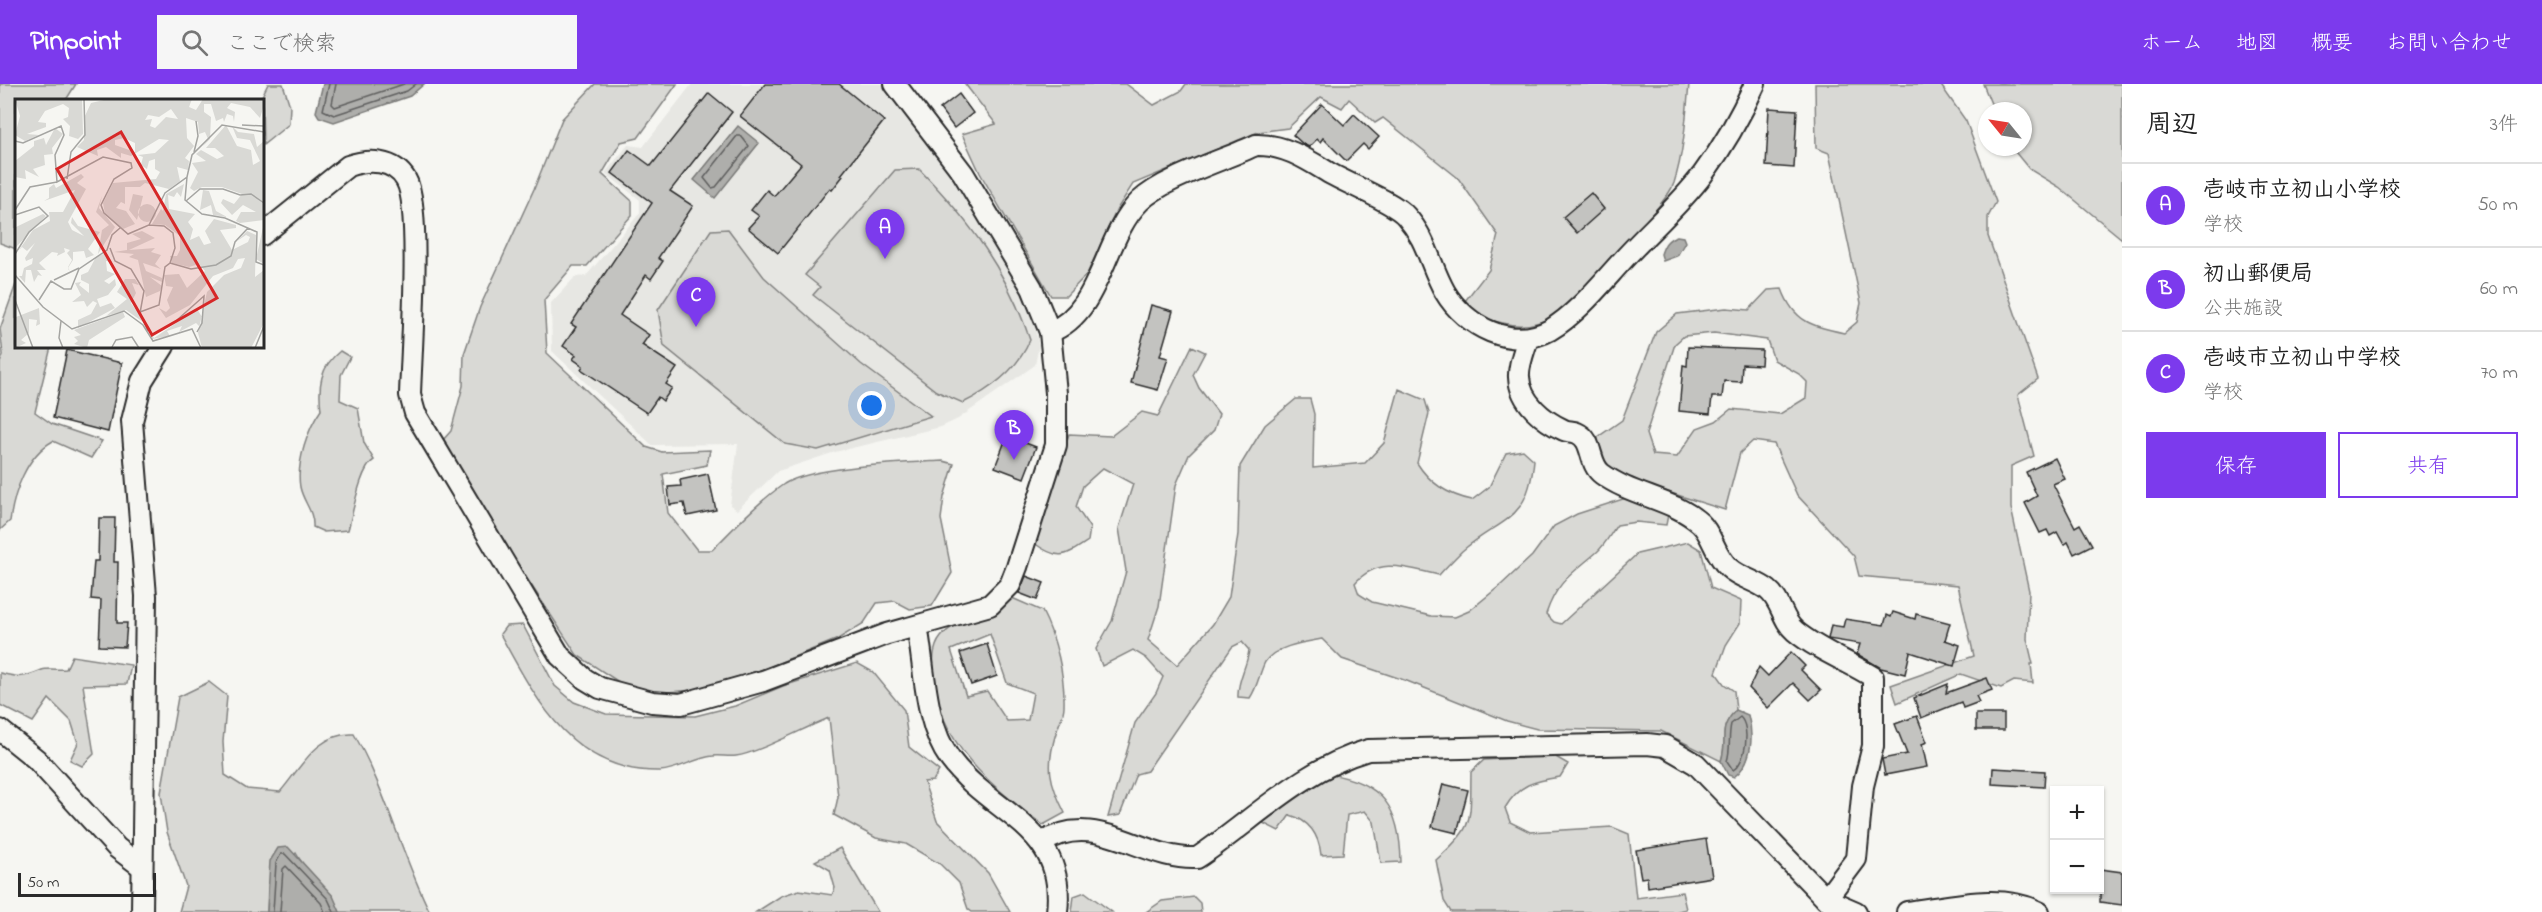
<!DOCTYPE html>
<html lang="ja">
<meta charset="utf-8">
<style>
body{margin:0;font-family:"Indie Flower","Klee One",sans-serif;background:#f6f6f6;color:#222}
.controls{position:absolute;right:18px;bottom:18px;display:grid;overflow:hidden;border-radius:0px;box-shadow:0 2px 4px #0004}
.controls button{width:54px;height:54px;display:grid;place-items:center;padding:0;border:0;border-bottom:2px solid #e0e0e0;background:#fff;color:#222;font:30px sans-serif}
.compass{position:absolute;left:1978px;top:18px;width:54px;height:54px;border-radius:50%;background:#fff;box-shadow:0 2px 4px #0004;rotate:300deg}
.scale{position:absolute;left:18px;bottom:15px;width:138px;box-sizing:border-box;padding-left:6px;border:3px solid #2b2b2b;border-top:0;font-size:16px;line-height:21px;white-space:nowrap;color:#2b2b2b;-webkit-text-stroke:4px #f6f6f2;paint-order:stroke}
.you{position:absolute;left:872px;top:322px;width:21px;height:21px;margin:-15px;border:4px solid #fff;border-radius:50%;background:#1a73e8;box-shadow:0 0 0 9px #1a73e833}
.badge{display:grid;place-items:center;width:39px;height:39px;border-radius:50%;background:#7c3aed;color:#fff;font-size:20px;font-weight:700}
.pin{position:absolute;translate:-50% -50px;filter:drop-shadow(0 2px 3px #0008)}
.pin::after{content:'';position:absolute;top:32px;width:21px;height:18px;background:inherit;clip-path:polygon(0 0,100% 0,50% 100%)}
.list{margin:0;padding:0;list-style:none}
h2{display:flex;justify-content:space-between;align-items:center;height:78px;margin:0;padding:0 24px;font-size:26px}
h2 small{font-size:20px;font-weight:400;color:#767676}
.list li{display:grid;grid-template-columns:39px 1fr auto;gap:18px;align-items:center;box-sizing:border-box;height:84px;padding:0 24px;border-top:2px solid #e0e0e0}
.list b{display:block;font-size:22px;white-space:nowrap}
.list p{margin:0;font-size:20px;white-space:nowrap;color:#767676}
.list em{font-size:20px;font-style:normal;color:#767676}
.actions{display:flex;gap:12px;padding:18px 24px}
.actions a{flex:1;padding:14px 0;border:2px solid #7c3aed;border-radius:0px;text-align:center;font-size:21px;color:#7c3aed}
.actions .main{background:#7c3aed;color:#fff}
.icon{flex:none;width:33px;height:33px;fill:none;stroke:currentColor;stroke-width:2;stroke-linecap:round;stroke-linejoin:round}
.map{position:relative;flex:none;width:2122px;height:828px;overflow:hidden}
header{display:flex;align-items:center;gap:36px;box-sizing:border-box;height:84px;padding:0 30px;background:#7c3aed;color:#fff}
header strong{font-size:28px}
nav{display:flex;gap:33px;margin-inline-start:auto;font-size:21px}
.search{width:420px;height:54px;background:#f6f6f6;display:flex;align-items:center;gap:15px;box-sizing:border-box;padding:0 21px;border-radius:0px;color:#767676;font-size:22px}
main{display:flex}
aside{flex:1;background:#fff}
.map>svg:first-child{display:block}
.built{fill:#e7e7e3}
.green{fill:#d9d9d5;stroke:#828280;stroke-width:1.5;fill-rule:evenodd}
.water{fill:#aeaeab;stroke:#7a7a78;stroke-width:1.5}
.lines{fill:none;stroke-linecap:round;stroke-linejoin:round}
.shore{stroke:#5f5f5e;stroke-width:1.5}
.building{fill:#c3c3c0;stroke:#2b2b2b;stroke-width:1.5}
.minor-casing{stroke:#2b2b2b;stroke-width:24}
.minor{stroke:#f6f6f2;stroke-width:20}
.inset-road{fill:none;stroke:#a5a5a2;stroke-width:1.5}
.view{fill:#d62828;fill-opacity:0.15;stroke:#d62828;stroke-width:3}
.inset-edge{fill:none;stroke:#2b2b2b;stroke-width:3}
</style>
<header>
<strong>Pinpoint</strong>
<div class="search"><svg class="icon" aria-label="search" viewBox="0 0 24 24"><circle cx="10" cy="10" r="6"/><path d="M15 15l6 6"/></svg>ここで検索</div>
<nav><a>ホーム</a><a>地図</a><a>概要</a><a>お問い合わせ</a></nav>
</header>
<main>
<div class="map">
<svg width="2122" height="828" viewBox="0 0 2122 828">
<rect width="100%" height="100%" fill="#f6f6f2"/>
<filter id="ink" filterUnits="userSpaceOnUse"><feTurbulence type="fractalNoise" baseFrequency=".0167" numOctaves="2"/><feDisplacementMap in="SourceGraphic" scale="12" xChannelSelector="R" yChannelSelector="G"/><feConvolveMatrix kernelMatrix="1 2 1 2 8 2 1 2 1" color-interpolation-filters="sRGB"/></filter>
<g filter="url(#ink)">
<!-- built -->
<polygon class="built" points="692,0 887,0 972,117 1029,218 1039,261 1035,281 958,335 941,343 835,368 778,387 737,426 730,421 738,360 652,361 552,267 551,219 575,193 586,192 640,129 640,116 605,89 628,61 643,63"/>
<!-- green -->
<g class="green">
<polygon points="0,0 76,0 66,16 16,16 16,165 0,159"/>
<polygon points="268,0 283,0 290,22 289,40 263,61 262,16 260,16"/>
<path d="M595,0h82l-39,54 -17,4 -19,32 30,27v14l-45,51h-14l-29,34 3,53 99,94 16,5 48,-2 -3,15 -44,9 5,39 29,37h15c22,-22 46,-48 72,-66 28,-18 123,-21 159,-23l11,3 -10,33 -3,22 11,54 -20,33 -22,3 -15,-8 -18,2 -13,20 -26,16 -74,30 -69,21 -42,3 -28,-7 -48,-31 -116,-177 -18,-38 8,-9 12,-45 1,-32 16,-47 54,-118 28,-70z"/>
<path d="M965,0h161l28,21 27,-14 5,-7h503c-3,33 -5,68 -15,99 -6,17 -39,50 -52,64 -33,36 -64,90 -119,76 -18,-4 -27,-7 -38,-22l24,-31 9,-35 -40,-57 -75,-60 -8,5 -26,-24 -7,9 -21,-11 -33,31 -30,4 -125,52 -16,25 -30,65 -21,22h-15l-71,-123 -18,-39 34,-10z"/>
<path d="M1815,0h125l26,37 30,81 -8,15v19l50,143 -20,16 16,61 -23,10v42l18,83 -2,48 6,25h-2l2,19 -19,-2 -13,7 -40,-14 -64,29 -6,-18 83,-29 -16,-71 -99,-9 -5,-20 -57,-61 -23,-51 -21,-3 -13,12 -15,57 -105,-33 -18,-10 -4,-18v-12l24,-17 34,-88 21,-18 49,-6 23,2 19,-20 14,-1c12,33 30,37 62,44l13,-11 4,-19 -32,-150 -13,-5zM1714,249l53,7 7,20 25,14 8,8 -1,16 -26,16 -49,-5 -15,12 -19,7 -20,29 -24,-2 -7,-21 29,-90 9,-8z"/>
<polygon points="1983,0 2122,0 2122,155 2059,103 2029,85 2011,63 2023,63 2023,27 1994,27"/>
<path d="M919,85c50,51 88,102 111,171 -12,29 -39,49 -67,63l-27,-12 -123,-96 7,-8 -15,-12 90,-105z"/>
<polygon points="728,145 764,193 861,280 931,332 818,366 785,360 664,262 658,226 711,146"/>
<path d="M16,200v62l35,1 -16,65 17,12 50,17 -11,17 -38,-17c-27,15 -39,51 -43,80l-10,9v-167l3,-8 -3,-26z"/>
<path d="M1192,262l13,6 -12,23 6,13 20,26 -5,16 -25,25 -13,30 -17,121 -11,34 29,25 36,-41 16,-27 9,-63 2,-68 25,-41 31,-26h14l4,15 -1,54 52,-5 19,-20 15,-54 26,11 4,13 -12,50c13,21 31,32 55,37l17,-13 17,-34 17,-3 11,10c-6,63 -32,57 -72,91 -8,8 -16,16 -23,24 -32,-7 -60,-19 -84,8l4,11 13,8 59,14 24,1 14,-6 33,-27 30,-28 22,-30 23,-12 49,-16 42,17 -2,10 -30,-3 -19,3c-6,8 -12,20 -20,27 -24,21 -40,29 -51,62l8,8 7,2 76,-70 51,-12 13,8 10,38 30,13 -1,22 -14,22 -10,28 8,11 10,7 2,19c-20,21 -7,27 -15,51l-60,-30 -124,-2 -30,-8 -100,-40 -65,-22 -20,-20c-17,3 -47,7 -57,23 -6,12 -7,24 -15,36l-12,-1c-1,-17 9,-30 11,-47l-7,-8 -10,5 -85,124 -11,3 -16,41 -12,2 27,-94 21,-30 7,-16 -17,-19 -13,-8 -31,16 -6,-17 16,-28 14,-50 -7,-43 14,-44 -30,-16 -20,18 -7,21 14,21 -2,13c-24,16 -29,20 -54,2l35,-109 42,2 31,-24 16,4z"/>
<path d="M340,267l10,6 -9,18 -1,25 18,8 6,35 10,17c-14,8 -21,53 -26,70l-24,2 -11,-5c1,-16 -10,-25 -13,-40 -4,-24 8,-59 21,-77 -3,-24 -1,-43 19,-59z"/>
<path d="M1012,514l30,13c14,27 23,64 22,95 0,8 -5,18 -8,27 -10,33 -7,49 9,80l-22,12c-50,-38 -105,-80 -109,-149 -1,-13 -2,-28 7,-39 16,-19 29,-13 48,-23 8,-4 15,-11 23,-16zM990,550l17,49 26,10 -5,27 -21,1 -20,-30 -21,5 -15,-46z"/>
<path d="M523,541l32,61 19,16 32,12 89,2 40,-10 48,-20 74,-23 16,9 31,38 5,37 30,24 -6,10 -9,1 13,39 51,52 22,39h-38l-4,-3 -9,-26 -19,-19 -34,-20 -30,-6 -42,-23 4,-18 -9,-79c-23,9 -73,36 -93,38 -8,1 -16,-1 -23,0 -18,2 -35,14 -53,15 -87,2 -124,-71 -160,-137l6,-8z"/>
<path d="M72,572l59,9 -4,19 -44,1 11,69 -12,12 -12,-6 8,-17 -7,-22 -22,-22 -16,23 -33,-17v-32c20,5 23,5 42,-3 6,-2 17,0 24,-1z"/>
<path d="M209,598l18,14 -4,46 2,33 22,14 33,3c21,-24 37,-60 74,-58 32,56 47,120 76,178h-90c-10,-24 -32,-36 -44,-59l-28,31 -1,28h-88l7,-26 -19,-54 -6,-39 17,-96z"/>
<path d="M1554,672l14,8 -8,13c-26,4 -41,7 -55,31l5,14 20,10 82,-5 17,7 7,64 46,-6 4,17 -11,3h-224l-7,-11 -8,-41c39,-34 34,-38 35,-88l13,-12z"/>
<path d="M1329,690c55,9 71,34 72,88l-20,1 -7,-41 -9,-11 -18,4 -4,39 -22,1c-2,-19 -11,-34 -31,-40l-11,16 -18,-9 36,-31z"/>
<polygon points="840,764 878,828 756,828 781,812 799,806 832,811 835,804 830,786 815,777"/>
<polygon points="1085,808 1112,828 1072,828 1074,812"/>
<polygon points="1194,813 1200,819 1201,828 1146,828 1162,817"/>
</g>
<!-- water -->
<g class="water">
<polygon points="323,0 424,0 410,12 334,38 319,33 316,28"/>
<polygon points="738,42 759,59 715,114 694,96"/>
<path d="M1677,152l6,1 2,5 -8,14 -14,5 -2,-7c3,-9 6,-15 16,-18z"/>
<path d="M1736,626l12,5c6,22 4,48 -14,62l-6,-2 -7,-14c8,-24 -5,-30 15,-51z"/>
<polygon points="288,763 333,812 340,828 267,828 270,777 278,764"/>
</g>
<g class="lines">
<!-- shore -->
<g class="shore">
<polyline points="329,0 323,26 334,31 407,7 416,0"/>
<polyline points="336,0 332,20 335,23 404,0"/>
<polygon points="737,52 741,52 749,62 716,103 712,104 704,94"/>
<path d="M1740,633c11,10 6,46 -7,53l-6,-9c4,-12 1,-24 4,-37z"/>
<polyline points="273,828 276,779 281,770 285,770 328,815 334,828"/>
<polyline points="280,828 283,785 286,782 321,819 325,828"/>
</g>
</g>
<!-- building -->
<g class="building">
<polygon points="765,0 839,0 884,37 841,91 843,92 832,106 830,104 778,169 748,144 759,132 751,126 767,106 774,112 801,80 740,32"/>
<polygon points="709,9 732,28 670,107 693,122 658,174 663,177 651,195 646,191 620,231 649,251 642,261 677,284 666,300 672,304 663,317 658,313 647,329 581,285 583,282 573,275 576,271 563,262 576,243 571,240 652,119 612,89 629,66 651,82"/>
<polygon points="959,10 973,29 954,44 940,25"/>
<polygon points="1322,20 1344,41 1354,30 1379,53 1368,65 1363,60 1346,77 1323,54 1320,58 1317,55 1309,63 1303,60 1293,51"/>
<polygon points="1769,24 1797,26 1794,84 1766,82"/>
<polygon points="1591,109 1604,125 1577,149 1563,133"/>
<polygon points="1151,221 1173,227 1160,272 1168,274 1158,306 1131,299"/>
<polygon points="1688,263 1762,266 1761,281 1742,280 1741,298 1724,297 1722,313 1712,313 1710,330 1679,327 1683,281 1687,282"/>
<polygon points="67,266 122,279 108,348 53,334"/>
<polygon points="1007,352 1036,363 1024,394 995,383"/>
<polygon points="2055,374 2065,395 2053,400 2075,443 2080,440 2092,461 2074,470 2068,458 2064,461 2057,448 2050,452 2047,446 2040,449 2025,419 2037,412 2026,388"/>
<polygon points="708,390 716,426 687,432 684,419 670,421 668,403 681,402 680,396"/>
<polygon points="99,434 115,434 114,478 118,478 117,539 127,539 125,563 99,562 101,516 91,515 94,477 98,477"/>
<polygon points="1026,492 1044,499 1037,516 1019,509"/>
<polygon points="1893,528 1915,535 1916,530 1950,539 1945,556 1960,561 1954,582 1910,568 1905,590 1881,584 1857,570 1860,560 1828,555 1831,541 1843,543 1845,535 1884,541 1887,531 1891,533"/>
<polygon points="987,560 997,592 971,601 960,569"/>
<polygon points="1791,568 1805,582 1801,586 1821,606 1810,616 1793,599 1768,624 1749,604 1759,583 1768,592"/>
<polygon points="1987,594 1992,606 1976,612 1979,618 1963,624 1961,618 1921,634 1914,614 1948,600 1946,609"/>
<rect x="1976" y="630" width="28" height="16"/>
<polygon points="1917,632 1927,658 1922,660 1927,683 1885,691 1882,675 1907,670 1895,640"/>
<polygon points="1993,684 2045,687 2044,703 1992,700"/>
<polygon points="1443,700 1468,706 1457,749 1432,743"/>
<polygon points="1706,755 1712,793 1648,803 1647,793 1641,794 1636,766"/>
<polygon points="2100,785 2122,788 2122,821 2100,818"/>
</g>
<g class="lines">
<!-- minor casing -->
<g class="minor-casing">
<g id="minor">
<path d="M262,151l86,-69c20,-7 46,-7 58,14 16,27 5,175 4,215l5,18 145,243 25,23 15,9 52,14 29,2 82,-23 124,-47 103,-29 20,-20 7,-18 39,-122v-52l-6,-61 -18,-44 -69,-115 -68,-89"/>
<path d="M1050,248c52,-20 53,-95 90,-131 24,-23 84,-41 116,-56 28,-1 52,15 75,29 18,10 64,29 75,42 22,25 24,50 39,76 20,34 67,59 105,38 27,-16 51,-46 72,-69 26,-29 58,-56 81,-87 20,-27 38,-59 52,-90"/>
<path d="M1528,254c-3,11 -10,27 -9,39 1,25 25,44 45,53 4,2 9,1 13,3 17,7 11,31 25,41 30,22 71,25 98,49 13,12 14,31 29,45 11,10 28,13 39,22 13,10 14,30 27,41 24,20 53,30 78,46v69l-10,40 -7,73 -30,40"/>
<path d="M917,542c8,42 7,97 33,133 42,57 117,67 107,153"/>
<polyline points="0,646 36,675 117,764 142,783"/>
<path d="M1042,759c53,-35 101,18 155,15 57,-38 103,-88 171,-108l279,-6 18,2 31,18 130,135 30,13"/>
<polyline points="142,828 146,512 132,337 142,297 164,262"/>
<path d="M1907,828c41,-5 94,-20 132,0"/>
</g>
</g>
<!-- minor -->
<use href="#minor" class="minor"/>
</g>
</g>
<!-- overview -->
<g transform="translate(15 15)">
<rect width="249" height="249" fill="#f6f6f2"/>
<path d="M0,0h67l1,35 -5,5 -9,-3 1,-10 -7,-7 5,-2 1,-9 -6,-4 -18,7 -7,11 8,1v4l-19,7 12,1 -14,6 -10,-6 5,-19zM93,0h84l-3,8 7,3 7,-11h61v6l-4,13 -10,-11 -19,-4 -4,5 8,4 -1,10 -1,-6 -6,-2 -3,8 -1,-4 -7,3 -5,-17h-7v8l7,5 -1,22 -7,7 5,-7 -3,-7 -6,2 -1,-12 -12,-4 1,20 7,8 -9,12 4,3 -1,9 -11,-3 3,14 -11,8 -24,-6 -5,4h-15v17l-4,-2 -5,6 10,3 9,13 -12,5 -18,-15 -2,-11 10,-20 43,-4 4,-7 -5,-3v-10l-6,2 -2,8 -6,-4 2,-8 -5,-2 17,-2 14,-13 -10,-1 -28,17 -10,-3v5l-15,-11 -9,3 1,6 -21,-9 7,-7v-22l7,-15zM156,10l7,10 -12,-2 -11,11 -5,-2 2,-7 -7,1 3,-5 11,2zM109,39l11,5v9l-20,-7v-5zM211,26l11,21 14,4 2,15 7,-4 -10,-21 -13,-2 -5,-12 6,6 16,2 3,13 7,-6v79l-24,3 -4,-2 5,-9h15l-13,-7 -11,10 -11,-12 2,-4 11,5 8,-10 -20,-7h-20l-8,4 -4,-3 8,-16 -6,-9 14,-2 -10,-7 5,-4 16,9 7,-3 -9,-8h-9zM40,29l8,6 -11,14 1,6 -9,1 1,10 -12,4 6,8 -14,-7 1,9 -11,-2v-16l19,-15v-5l10,-3 2,7zM66,75l3,3 -7,6 9,6 -18,33 4,8 12,6 -13,-13 1,-6 6,9 22,6 -12,17 6,6 -8,3 -2,-7 -11,1v8l-5,8 2,3 -2,-2v-2l4,-7 -5,-7 3,-3 -6,-2 1,4 -8,4 1,-3 -6,-1 -13,11 7,7h-9l5,6 -4,-1 -4,7 -3,-12h-5l-1,13 -6,-7h3l2,-8 8,-4 1,-6 -7,3 -1,-3 10,-15 -8,8 -5,-4 -3,3 14,-20 17,-9 -1,-9h14l12,-22 -31,11 5,-3v-10l5,-4 2,4zM169,85l-3,13 -4,-5 -3,5 -6,-2 1,14 26,5 -7,8 5,7 -3,11 9,-4 5,9 7,-2 -6,-12 9,-12 22,6v3l-16,2 12,20 16,-8 2,-5 -4,-2 -9,6 10,-10 9,4 -1,42 9,-7v53l-13,25h-49l-4,-15 9,-41 17,-17 17,-7 4,-10 -7,1 -5,9 -20,8 -23,29 -24,13 -7,-10 7,4 4,-4 -3,-8 6,-13 -7,-1 -2,-11 15,-1 8,14 18,-17 -6,-7 -10,3 -17,-4 -2,-7h7l3,-6v-14l-15,-11 -13,-1 9,-15 2,2 3,-17zM188,91l6,1 7,20 11,6 -14,-2 -2,-10 -11,5zM118,95l10,2 -6,24 -8,-10zM87,97l-3,12 16,19 -17,27 4,-24 7,-5 -13,-13zM123 114a9 9 0 1 1 18 0a9 9 0 1 1-18 0ZM28,115l3,2 -31,32 1,-21zM249,124v41l-8,-5zM127,132l13,7 -26,12 26,-2 -4,4 10,3 -6,9 6,5 -18,-6 3,8 16,7v4l-12,-5 12,9 -2,5 -14,6 -8,-37 -9,-3 5,-3 -20,-2 13,-2v-7l14,-4 -9,-5zM91,154l6,9 -6,-1 1,10 8,3 -11,7 5,3 6,-5 1,6 -8,10 -11,4 3,8 11,-4 4,5 -37,20v-8l13,-6 6,-11 -4,-2 -6,6 -3,-6 -12,1 9,-7 -6,-12 6,-1 -2,3 10,8v-9l-8,-4v-5l7,-3 8,-15zM110,180h10l4,6 -7,-2 4,10 -5,10 15,21 -20,-14 -20,6 21,-17 -10,-7zM24,209l1,16 -4,2 1,-6 -8,-1v14l-8,7 5,3 -11,5 1,-31zM182,210l5,8 -2,10 -4,-4 -17,9 3,-6 -15,5 3,5 -18,3 -2,-8 4,7zM108,213l2,5 -36,23 -2,8 -13,-4 4,-3 -4,-4 7,-2 -7,-5z" fill="#d9d9d5" fill-rule="evenodd"/>
<path class="inset-road" d="M227,26l22,1M0,42l8,2 38,-17 3,9 -9,20 2,27 46,-25 28,6 1,5 -18,11 -13,26 3,8 24,21 21,-9 16,-32 22,-16 5,-22 30,-30 42,7M179,53l4,-16 -2,-15M172,78l-2,23 17,14 23,4 32,14 -1,30 8,3M52,80l4,-27 14,-17 -1,-36M171,102l14,-12h23l17,6 11,-1 13,9M0,111l15,-23 27,-5M0,116l24,-8 9,9 -19,16 -14,22M95,149l5,13 16,8 13,22 -4,22 8,18M155,164l21,6 25,-4 15,-9 4,-14 13,-14M0,176l28,32 29,22 52,-18 19,14 10,16 39,-12 9,19M39,181l25,-12M0,201l18,48M24,201l12,-19 13,8h7l8,-20 28,-19 5,-15 8,-7M125,213l19,-7 6,-38 5,-4 5,-15 -2,-15 -9,-7 -15,-1M162,221l27,-24 -2,27 -5,9M46,222l-2,17 4,10M97,248l4,-7 16,-3 7,11M240,249l9,-22"/>
<path class="view" d="M106,33l96,166 -65,37 -95,-166z"/>
<rect width="249" height="249" class="inset-edge"/>
</g>
</svg>
<div class="controls">
<button>+</button>
<button>−</button>
</div>
<svg class="compass" viewBox="-18 -18 36 36"><path d="M0-13l5 13h-10z" fill="#e53935"/><path d="M0 13l5-13h-10z" fill="#767676"/></svg>
<div class="scale">50 m</div>
<div class="you"></div>
<div class="pin badge" style="left:885px;top:175px">A</div>
<div class="pin badge" style="left:1014px;top:376px">B</div>
<div class="pin badge" style="left:696px;top:243px">C</div>
</div>
<aside>
<h2>周辺<small>3件</small></h2>
<ul class="list">
<li><span class="badge">A</span><div><b>壱岐市立初山小学校</b><p>学校</p></div><em>50 m</em></li>
<li><span class="badge">B</span><div><b>初山郵便局</b><p>公共施設</p></div><em>60 m</em></li>
<li><span class="badge">C</span><div><b>壱岐市立初山中学校</b><p>学校</p></div><em>70 m</em></li>
</ul>
<div class="actions"><a class="main">保存</a><a>共有</a></div>
</aside>
</main>
